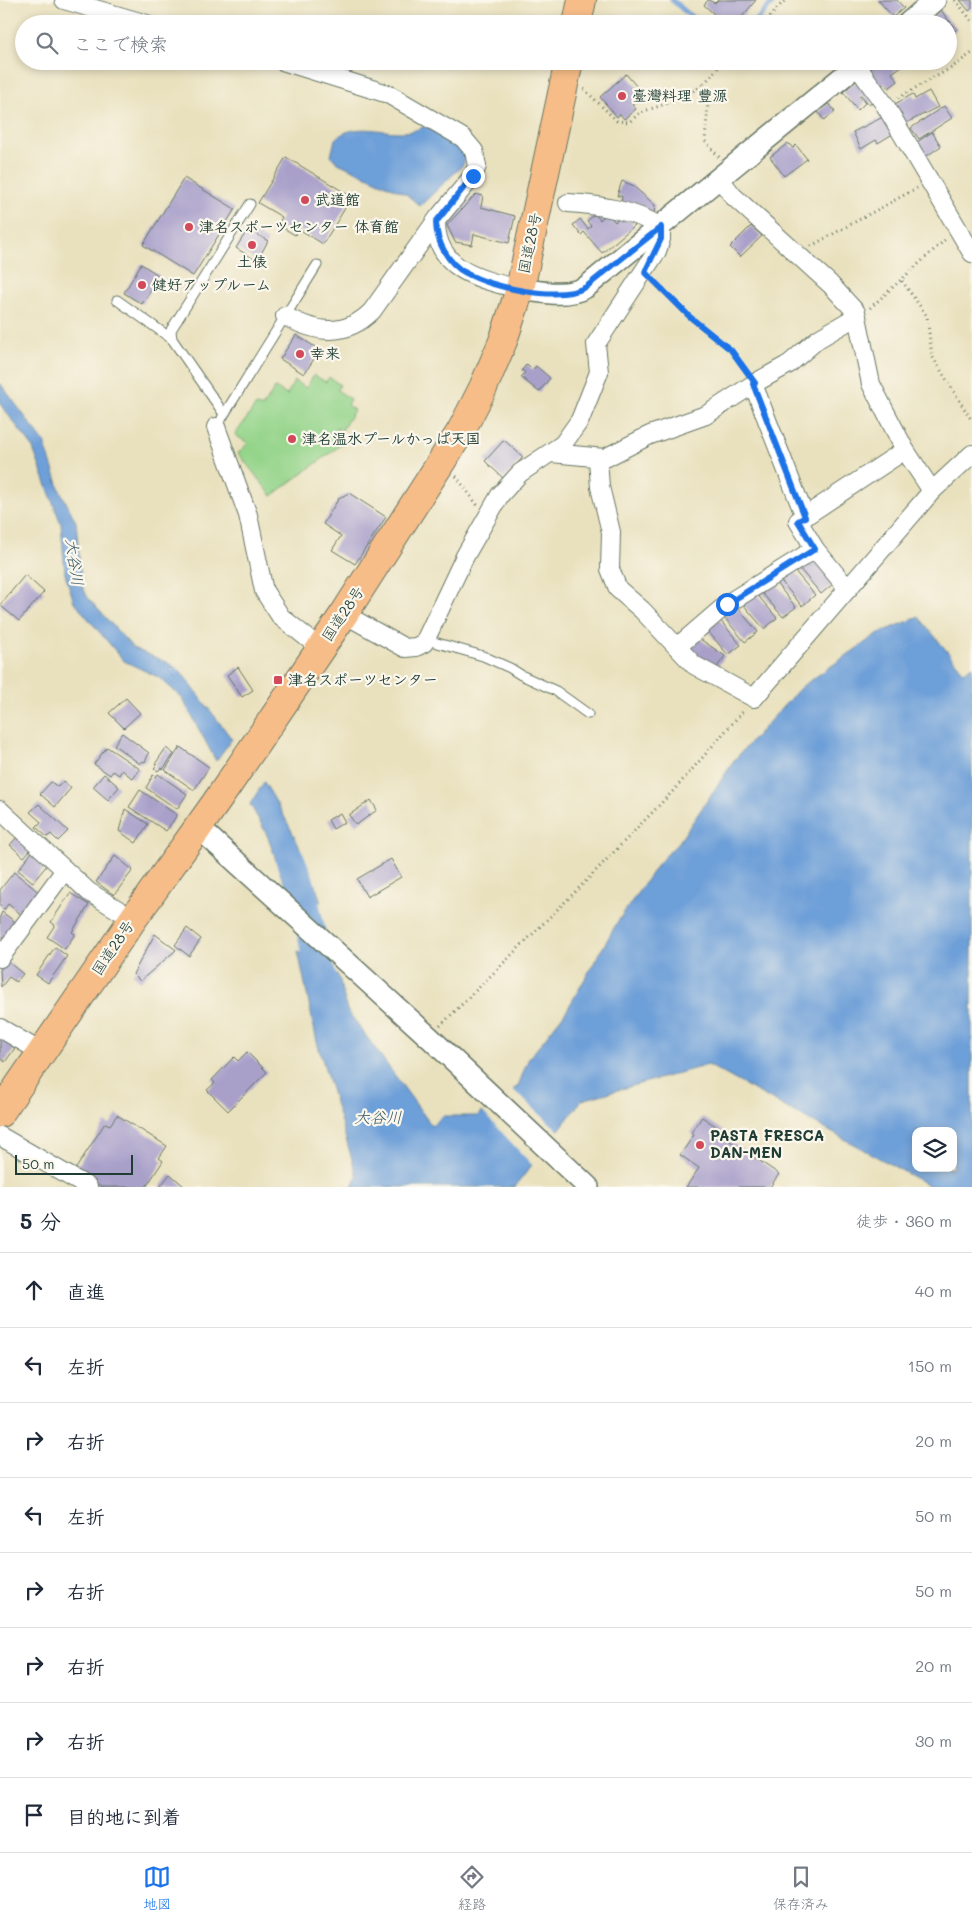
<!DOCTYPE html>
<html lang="ja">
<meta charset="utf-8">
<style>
body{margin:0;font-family:Mali,"Klee One",sans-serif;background:#f2f2f3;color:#1f2937}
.controls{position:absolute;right:15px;bottom:15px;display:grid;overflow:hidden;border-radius:10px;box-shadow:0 2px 8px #0003}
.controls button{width:45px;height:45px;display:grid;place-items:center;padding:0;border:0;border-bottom:1px solid #e0e1e3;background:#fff;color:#1f2937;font:25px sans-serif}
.scale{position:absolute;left:15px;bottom:12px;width:118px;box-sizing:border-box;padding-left:5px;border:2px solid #1f3d34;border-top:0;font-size:14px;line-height:18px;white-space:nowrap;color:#1f3d34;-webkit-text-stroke:4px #fbf7ec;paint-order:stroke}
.stop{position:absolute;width:15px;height:15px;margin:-11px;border:4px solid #1a73e8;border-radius:50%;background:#fff}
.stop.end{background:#1a73e8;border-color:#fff;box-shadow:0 1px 5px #0008}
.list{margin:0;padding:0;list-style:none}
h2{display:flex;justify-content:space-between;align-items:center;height:65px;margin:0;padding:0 20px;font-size:21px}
h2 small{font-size:16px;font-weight:400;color:#747a83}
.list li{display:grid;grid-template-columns:32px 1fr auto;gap:15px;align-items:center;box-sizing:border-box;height:75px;padding:0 20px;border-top:1px solid #e0e1e3}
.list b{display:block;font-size:19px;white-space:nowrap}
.list em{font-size:16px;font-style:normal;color:#747a83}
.icon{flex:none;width:28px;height:28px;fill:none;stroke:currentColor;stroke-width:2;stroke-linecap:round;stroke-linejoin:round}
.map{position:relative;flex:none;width:972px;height:1187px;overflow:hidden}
.search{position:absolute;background:#fff;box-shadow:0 2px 8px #0003;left:15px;right:15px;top:15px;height:55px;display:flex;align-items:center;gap:12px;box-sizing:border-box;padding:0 18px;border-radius:28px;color:#747a83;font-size:19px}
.sheet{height:665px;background:#fff}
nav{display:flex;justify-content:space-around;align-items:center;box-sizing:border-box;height:70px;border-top:1px solid #e0e1e3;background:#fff;font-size:14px;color:#747a83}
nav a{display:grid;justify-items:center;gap:2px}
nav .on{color:#1a73e8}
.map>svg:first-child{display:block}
.green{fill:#94d48a;stroke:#5a885f}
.water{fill:#6d9fd8;stroke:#466e86;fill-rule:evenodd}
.pier{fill:#e9e1be}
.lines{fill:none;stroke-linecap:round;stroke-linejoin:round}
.stream{stroke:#6d9fd8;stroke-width:5}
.river{stroke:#6d9fd8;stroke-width:29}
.building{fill:#a9a0ca}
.service-casing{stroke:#667664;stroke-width:11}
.minor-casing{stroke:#667664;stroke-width:20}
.tertiary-casing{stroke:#667664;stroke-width:24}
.trunk-casing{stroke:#667664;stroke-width:30}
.path{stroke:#667664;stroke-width:3;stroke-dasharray:1 4;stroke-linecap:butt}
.service{stroke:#fff;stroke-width:9}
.minor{stroke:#fff;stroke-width:18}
.tertiary{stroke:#fff;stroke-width:21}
.trunk{stroke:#f7bd88;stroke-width:28}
.route{stroke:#1a73e8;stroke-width:6}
.poi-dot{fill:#d1495b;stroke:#fbf7ec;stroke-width:2}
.labels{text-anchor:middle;stroke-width:4.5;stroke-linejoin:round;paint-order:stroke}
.poi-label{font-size:15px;font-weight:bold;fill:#1f3d34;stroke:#fbf7ec;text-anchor:start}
.street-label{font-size:15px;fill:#1f3d34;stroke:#fbf7ec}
.water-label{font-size:16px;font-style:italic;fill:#365a65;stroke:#fbf7ec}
</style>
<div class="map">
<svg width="972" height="1187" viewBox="0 0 972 1187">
<rect width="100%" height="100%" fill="#fbf7ec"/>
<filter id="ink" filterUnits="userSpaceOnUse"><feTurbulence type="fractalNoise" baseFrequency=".02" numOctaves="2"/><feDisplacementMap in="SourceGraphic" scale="10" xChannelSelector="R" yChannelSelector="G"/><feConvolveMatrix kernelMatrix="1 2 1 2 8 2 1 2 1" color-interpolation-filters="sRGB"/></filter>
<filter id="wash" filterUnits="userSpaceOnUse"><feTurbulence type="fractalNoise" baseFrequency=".0096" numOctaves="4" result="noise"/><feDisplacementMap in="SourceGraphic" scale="20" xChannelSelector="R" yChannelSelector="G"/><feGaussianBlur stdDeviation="1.12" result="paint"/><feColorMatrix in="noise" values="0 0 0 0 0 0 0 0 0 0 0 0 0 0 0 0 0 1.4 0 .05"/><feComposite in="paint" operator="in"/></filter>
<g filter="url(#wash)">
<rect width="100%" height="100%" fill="#e9e1be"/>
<!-- green -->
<polygon class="green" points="314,375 326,382 329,377 340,385 337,390 350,399 347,405 354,410 342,430 335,427 345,442 272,496 238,453 248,443 235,435 256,405 262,408 275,388 287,395 294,381 306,388"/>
<!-- water -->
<g class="water">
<path d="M425,126l38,22 3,9 -3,8 -43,41 -14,-12 -68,-31 -7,-7 4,-17c26,-23 61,4 90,-13z"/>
<polygon points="0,383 44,442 60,490 76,522 82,586 88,598 133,648 168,663 181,672 232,739 216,761 182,698 160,678 124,661 74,602 65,574 61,524 32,446 0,404"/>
<path d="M919,617l45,55 8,-6v521h-40l-224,-122 -126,35 -67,87h-163l5,-11 -40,-134 -19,-91 21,6 20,20 8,33 85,116 11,-10h34l41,-30 10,-26 39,-50 51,-89 39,-56 22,-23 57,-84 65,-71 78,-54zM916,1131h37v37h-37z"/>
<path d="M264,782c25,40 42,75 57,120 -42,-12 -37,-19 -50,-57 -5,-14 -14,-28 -21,-41z"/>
</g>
<!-- pier -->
<polygon class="pier" points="511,1088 560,1132 534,1167 481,1110"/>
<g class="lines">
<!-- stream -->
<g class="stream">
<polyline points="672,0 700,24"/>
<polyline points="753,24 775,0"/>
</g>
<!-- river -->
<polyline class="river" points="290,859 299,880 326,995"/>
</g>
<g id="blocks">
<!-- building -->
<g class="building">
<polygon points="708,0 715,3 718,0 756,0 736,24 725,24 704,5"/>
<polygon points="878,0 897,0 904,8 893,17"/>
<polygon points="960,0 972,0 972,8 969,11"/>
<polygon points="941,10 949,21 946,24 935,24 930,19"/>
<polygon points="950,21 957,29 948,36 948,23"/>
<polygon points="880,61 905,61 906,63 892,73 898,81 889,88 885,83 880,87 869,70"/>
<polygon points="626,74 644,95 632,105 636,109 624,119 620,114 617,117 600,97"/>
<polygon points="858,79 876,98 869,104 861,95 859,96 865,103 858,110 843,92"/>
<polygon points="929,91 938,107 904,124 893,105 913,94 915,99"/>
<polygon points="829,103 835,112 824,120 818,112"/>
<polygon points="944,106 952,118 919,139 911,128"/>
<polygon points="887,115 896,132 878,143 876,140 861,149 853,132"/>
<polygon points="932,132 941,146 924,158 914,144"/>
<polygon points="788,143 793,148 796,145 807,159 784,176 770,157"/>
<polygon points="286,157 352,197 323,244 299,229 295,235 278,225 282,217 258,203"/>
<polygon points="184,178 235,209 193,276 143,245"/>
<polygon points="622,181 632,185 655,205 654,213 652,214 621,205 622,196 617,196"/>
<polygon points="476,194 483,196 481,207 515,216 509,243 474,234 472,245 455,242 447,225"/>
<polygon points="607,213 615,222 620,218 631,221 634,226 602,253 584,232 581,235 573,225 580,219 588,229 591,226 587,221 595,214 600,220"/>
<polygon points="751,226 762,236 740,257 730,247"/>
<polygon points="248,229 268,241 257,261 236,248"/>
<polygon points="141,264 160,276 142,304 124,293"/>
<polygon points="296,335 320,350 304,374 280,359"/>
<polygon points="527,364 533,370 536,366 550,378 539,392 521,377 525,373 522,370"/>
<polygon points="504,440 523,457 504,479 485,461"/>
<polygon points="349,493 386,517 355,564 332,550 341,536 323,524 339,498"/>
<polygon points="812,558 834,583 821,594 799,568"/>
<polygon points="793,569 815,595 802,606 780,580"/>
<polygon points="25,575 44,592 19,621 0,605"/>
<polygon points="774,581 796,607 783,617 761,592"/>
<polygon points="755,592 777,618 764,629 742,603"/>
<polygon points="736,606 758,632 745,642 723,616"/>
<polygon points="719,619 741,645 728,655 706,629"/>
<polygon points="697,637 725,656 715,670 687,650"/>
<polygon points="238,667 253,690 242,697 227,675"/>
<polygon points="126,698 140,713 124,728 109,713"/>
<polygon points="122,733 149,753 145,762 143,761 140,764 114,745"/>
<polygon points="107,747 140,769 133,779 122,770 119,775 113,771 110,775 94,764"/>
<polygon points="180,747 209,767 194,790 165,770"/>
<polygon points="166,748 174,754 163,769 161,768 158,771 154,768 157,765 155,764"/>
<polygon points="104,774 119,787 108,800 93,787"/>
<polygon points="158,774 187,794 177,809 146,788 153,775 156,777"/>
<polygon points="63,781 71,788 55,807 40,794 51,782 58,787"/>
<polygon points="140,790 177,815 166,831 129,807"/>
<polygon points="371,800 377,810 356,825 349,815"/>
<polygon points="39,804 68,831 58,841 51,834 47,837 36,827 41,822 30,812"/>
<polygon points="125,809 148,824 136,843 119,831"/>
<polygon points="340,813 345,822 333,829 328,820"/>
<polygon points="18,836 32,848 24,857 10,845"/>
<polygon points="32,852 48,864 33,882 18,870"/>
<polygon points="115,856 133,870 114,895 96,882"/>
<polygon points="391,859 401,877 367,897 357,879"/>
<polygon points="14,872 41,894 23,916 8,904 4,910 0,906 0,890"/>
<polygon points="70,893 89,905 72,932 75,934 65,949 47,937 55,925 51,922"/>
<polygon points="2,912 18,924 3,944 0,941 0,916"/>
<polygon points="187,928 201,939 189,956 175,945"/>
<polygon points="155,934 176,950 140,981 133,974"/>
<polygon points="55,947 67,956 48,983 36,975"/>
<polygon points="7,961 23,974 16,982 9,977 1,987 0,970"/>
<polygon points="0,1038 15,1048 5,1062 0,1058"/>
<polygon points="247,1052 267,1072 228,1111 207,1090 215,1083 212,1080 234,1057 238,1061"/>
<polygon points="117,1115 167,1146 159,1158 163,1161 146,1187 101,1187 75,1170 105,1123 110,1125"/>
<polygon points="702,1117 723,1131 721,1135 779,1174 770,1187 686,1187 699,1168 680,1155 694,1135 691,1133"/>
<polygon points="170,1174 185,1187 160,1187"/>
</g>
</g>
</g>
<g filter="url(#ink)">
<use href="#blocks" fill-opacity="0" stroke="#667664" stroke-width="1"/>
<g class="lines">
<!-- service casing -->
<g class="service-casing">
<g id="service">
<polyline points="117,300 172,339"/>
<polyline points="224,414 172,339 171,330 250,204"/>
<polyline points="222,418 317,265"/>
<polyline points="427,640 483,656 510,668 521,675 556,691 588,714"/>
</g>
</g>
<!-- minor casing -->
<g class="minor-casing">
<g id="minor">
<polyline points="64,0 147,24"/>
<path d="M282,61l106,33 75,44 11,13 3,15 -4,10 -35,42 -66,93c-27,27 -56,22 -87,5"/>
<polyline points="857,66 885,105 972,253"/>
<polyline points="720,179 733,196 830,284 856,312 871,384 905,450 932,491"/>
<path d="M436,222c0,49 46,58 84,67"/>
<polyline points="753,384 805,517"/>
<polyline points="216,427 248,515 264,591 281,617 320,648"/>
<polyline points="551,453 605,458 650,435 706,415 755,383 789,364 818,339 857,316"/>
<polyline points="598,459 600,487 611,532 610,569 618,589 642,610 694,665 754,698 932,491 972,454"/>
<polyline points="848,589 815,549 798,521 905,450"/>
<path d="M344,614l61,34 11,-1 8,-4 41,-87 35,-61 20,-22 43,-29 17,-24 19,-48 -3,-28 61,-93 4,-12v-12c-28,-17 -61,-22 -93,-24"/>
<polyline points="677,647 727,604 815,549"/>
<polyline points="0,810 89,892 133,919"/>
<polyline points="0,958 65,870"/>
<polyline points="0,1028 41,1052"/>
<polyline points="0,1136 88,1187"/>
</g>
</g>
<!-- tertiary casing -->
<g class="tertiary-casing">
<g id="tertiary">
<polyline points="907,24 935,0"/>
<path d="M520,289c22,3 46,9 66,-2l276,-226"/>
<polyline points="199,828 429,1037 588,1187"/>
</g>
</g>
<!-- trunk casing -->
<g class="trunk-casing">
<g id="trunk">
<polyline points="577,24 582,0"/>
<polyline points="0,1113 133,919 217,801 344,614 461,431 483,388 503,341 520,289 569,61"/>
</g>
</g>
<!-- path -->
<g class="path">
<polyline points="955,0 972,21"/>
<polyline points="763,24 785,0"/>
<polyline points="584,89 617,121 629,122 641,112 678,100 703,85"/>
<polyline points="898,98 951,68 972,53"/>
<polyline points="719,157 705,141 708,102 703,85 724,61"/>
<polyline points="811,246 917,188"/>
<polyline points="902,281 927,316 932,356 972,421"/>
<polyline points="654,282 690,317 731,350 747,370"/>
<polyline points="870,308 947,238"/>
<polyline points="456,476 478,506"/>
<polyline points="440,1026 582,885 674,790 744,710"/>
</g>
<!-- service -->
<use href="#service" class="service"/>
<!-- minor -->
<use href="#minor" class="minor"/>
<!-- tertiary -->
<use href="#tertiary" class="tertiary"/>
<!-- trunk -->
<use href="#trunk" class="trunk"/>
</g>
</g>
<g class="lines" filter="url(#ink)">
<!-- route -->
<path class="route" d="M473,176l-37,46c0,19 12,42 30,51 26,15 93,29 120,14l75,-60v12l-16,33 45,45 41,33 24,33 -2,1 52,133 -7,4 17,28 -88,55"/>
</g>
<!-- markers -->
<g class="poi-dot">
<circle cx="622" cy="96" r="5"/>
<circle cx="305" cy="200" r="5"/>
<circle cx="189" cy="227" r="5"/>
<circle cx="252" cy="245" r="5"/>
<circle cx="142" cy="285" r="5"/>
<circle cx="300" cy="354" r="5"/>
<circle cx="292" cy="439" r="5"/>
<rect x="273" y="675" width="10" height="10" rx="2.5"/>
<circle cx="700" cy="1145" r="5"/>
</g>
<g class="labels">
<!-- poi labels -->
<g class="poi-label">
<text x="632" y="101">臺灣料理 豐源</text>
<text x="315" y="205">武道館</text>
<text x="199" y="232">津名スポーツセンター 体育館</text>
<text x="252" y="267" text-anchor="middle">土俵</text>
<text x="152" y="290">健好アップルーム</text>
<text x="310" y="359">幸来</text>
<text x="302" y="444">津名温水プールかっぱ天国</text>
<text x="288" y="685">津名スポーツセンター</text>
<text x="710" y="1141">PASTA FRESCA<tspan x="710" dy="17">DAN-MEN</tspan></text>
</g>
<!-- street labels -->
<g class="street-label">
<text transform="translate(530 243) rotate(-78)" y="5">国道28号</text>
<text transform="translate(343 614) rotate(-56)" y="5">国道28号</text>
<text transform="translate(113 948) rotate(-56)" y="5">国道28号</text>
</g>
<!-- water labels -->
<g class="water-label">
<text transform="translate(75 562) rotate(82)" y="6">大谷川</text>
<text x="378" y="1123">大谷川</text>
</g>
</g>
</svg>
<div class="controls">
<button><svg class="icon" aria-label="layers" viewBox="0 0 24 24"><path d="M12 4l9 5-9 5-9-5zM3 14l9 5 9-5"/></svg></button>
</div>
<div class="scale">50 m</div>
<div class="stop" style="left:727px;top:604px"></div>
<div class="stop end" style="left:473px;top:176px"></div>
<div class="search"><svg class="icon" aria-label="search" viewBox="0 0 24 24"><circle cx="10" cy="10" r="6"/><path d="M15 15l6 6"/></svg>ここで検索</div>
</div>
<section class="sheet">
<h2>5 分<small>徒歩 · 360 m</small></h2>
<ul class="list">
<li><svg class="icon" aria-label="ahead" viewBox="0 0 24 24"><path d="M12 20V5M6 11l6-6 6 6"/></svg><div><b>直進</b></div><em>40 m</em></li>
<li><svg class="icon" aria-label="left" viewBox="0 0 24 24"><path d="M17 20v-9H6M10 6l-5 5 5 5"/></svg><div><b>左折</b></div><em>150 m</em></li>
<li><svg class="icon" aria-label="right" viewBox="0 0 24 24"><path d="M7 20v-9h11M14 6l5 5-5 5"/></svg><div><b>右折</b></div><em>20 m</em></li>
<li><svg class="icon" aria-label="left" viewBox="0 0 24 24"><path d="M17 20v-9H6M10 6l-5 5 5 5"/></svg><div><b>左折</b></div><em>50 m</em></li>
<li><svg class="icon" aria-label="right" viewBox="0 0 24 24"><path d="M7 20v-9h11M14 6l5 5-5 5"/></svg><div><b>右折</b></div><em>50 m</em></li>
<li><svg class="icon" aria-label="right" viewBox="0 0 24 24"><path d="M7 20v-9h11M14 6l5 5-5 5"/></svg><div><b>右折</b></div><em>20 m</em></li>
<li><svg class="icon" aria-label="right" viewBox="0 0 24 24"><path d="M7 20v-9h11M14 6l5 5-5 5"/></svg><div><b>右折</b></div><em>30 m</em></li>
<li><svg class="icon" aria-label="arrive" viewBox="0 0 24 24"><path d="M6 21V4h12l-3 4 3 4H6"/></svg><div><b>目的地に到着</b></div></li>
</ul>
</section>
<nav>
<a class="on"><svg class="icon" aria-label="map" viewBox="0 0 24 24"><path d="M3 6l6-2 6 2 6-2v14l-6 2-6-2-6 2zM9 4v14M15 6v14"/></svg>地図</a>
<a><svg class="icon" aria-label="directions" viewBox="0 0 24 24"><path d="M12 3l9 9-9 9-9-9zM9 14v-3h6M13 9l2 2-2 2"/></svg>経路</a>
<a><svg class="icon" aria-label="saved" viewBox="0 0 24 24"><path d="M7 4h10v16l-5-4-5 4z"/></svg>保存済み</a>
</nav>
